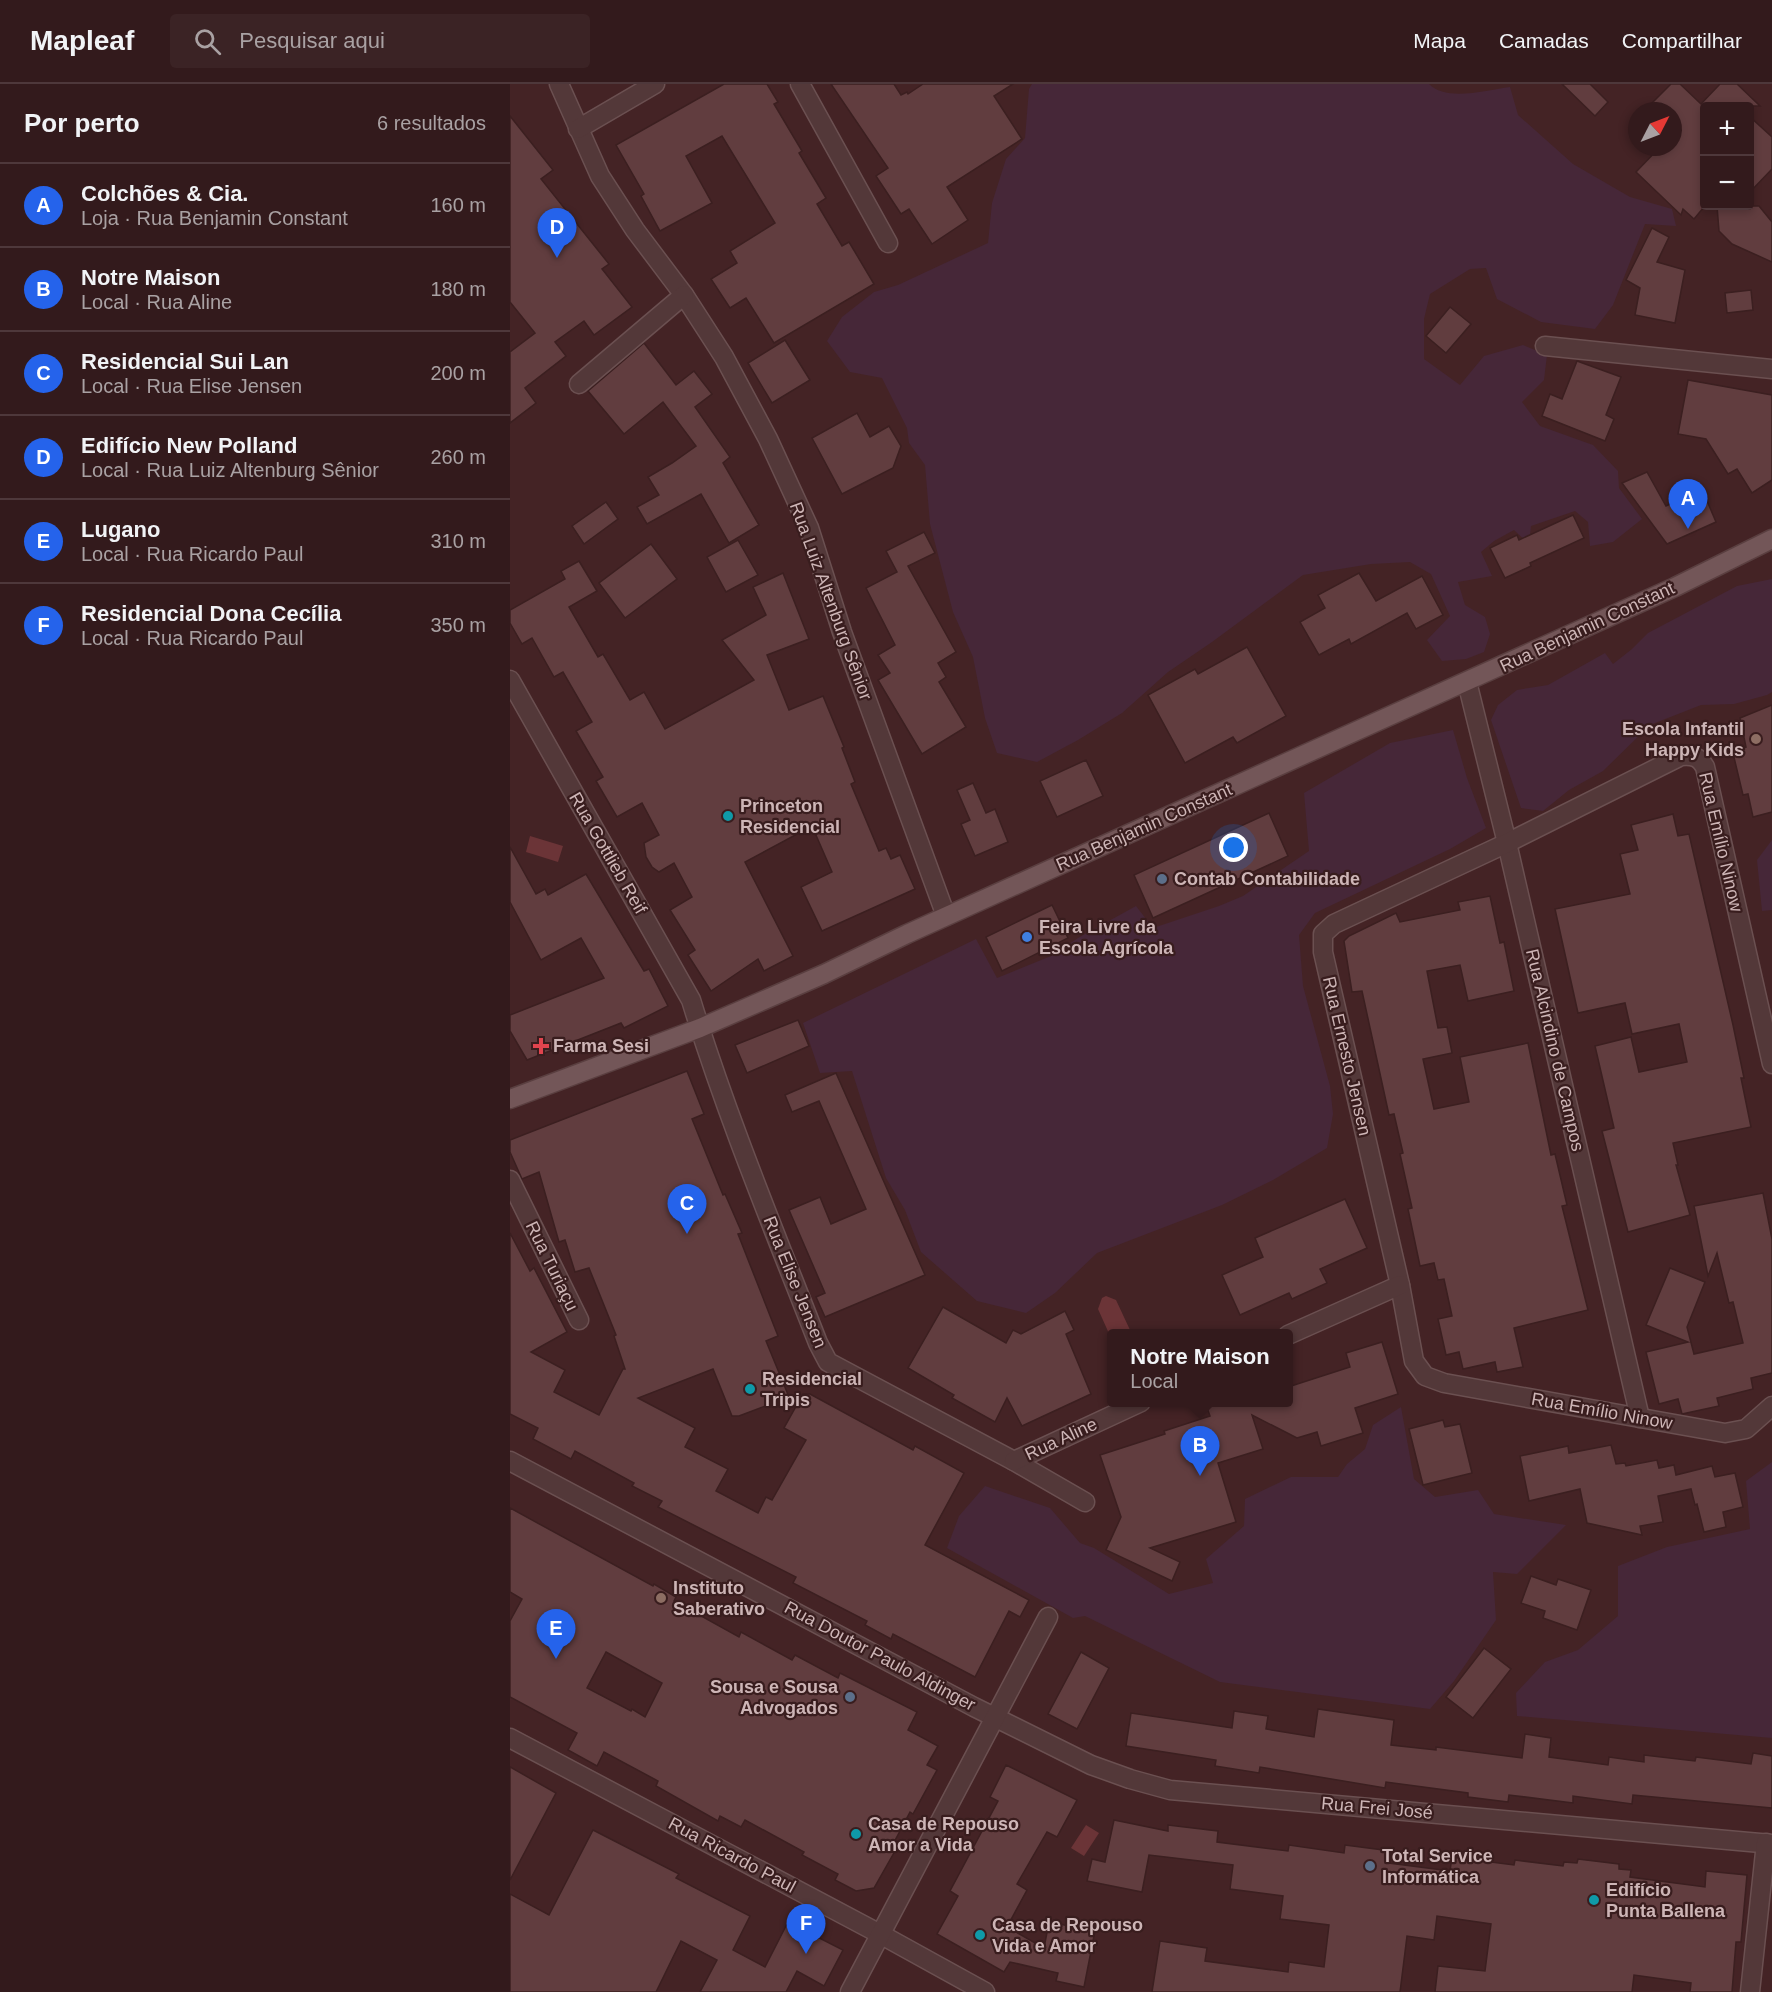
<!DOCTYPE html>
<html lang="pt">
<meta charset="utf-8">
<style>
body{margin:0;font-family:Arial,sans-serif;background:#3b2325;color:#f1f3f6}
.controls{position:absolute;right:18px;top:18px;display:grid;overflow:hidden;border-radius:6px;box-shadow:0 3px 9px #0003}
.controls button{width:54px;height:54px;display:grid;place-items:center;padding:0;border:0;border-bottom:2px solid #4e383b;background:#331a1c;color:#f1f3f6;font:30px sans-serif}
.compass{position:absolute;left:1118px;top:18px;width:54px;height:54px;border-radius:50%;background:#331a1c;box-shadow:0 3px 9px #0003;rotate:48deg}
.you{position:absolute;left:724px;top:764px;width:21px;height:21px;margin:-15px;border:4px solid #fff;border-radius:50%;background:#1a73e8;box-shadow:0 0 0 9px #1a73e833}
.badge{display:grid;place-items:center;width:39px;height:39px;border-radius:50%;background:#2563eb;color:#fff;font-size:20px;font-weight:700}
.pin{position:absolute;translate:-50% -50px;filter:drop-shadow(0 2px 3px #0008)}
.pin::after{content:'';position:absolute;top:32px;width:21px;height:18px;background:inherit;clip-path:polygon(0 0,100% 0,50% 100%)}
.popup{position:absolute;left:597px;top:1245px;width:186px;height:78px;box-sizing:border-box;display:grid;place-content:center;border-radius:6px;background:#331a1c;filter:drop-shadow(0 2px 4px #0005);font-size:20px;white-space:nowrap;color:#a9a1a3}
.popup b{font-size:22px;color:#f1f3f6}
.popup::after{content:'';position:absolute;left:50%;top:100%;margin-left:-12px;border:12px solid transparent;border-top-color:#331a1c}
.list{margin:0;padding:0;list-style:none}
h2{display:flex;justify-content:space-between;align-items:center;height:78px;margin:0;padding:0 24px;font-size:26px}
h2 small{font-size:20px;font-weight:400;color:#a9a1a3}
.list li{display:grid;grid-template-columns:39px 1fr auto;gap:18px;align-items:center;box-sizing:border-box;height:84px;padding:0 24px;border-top:2px solid #4e383b}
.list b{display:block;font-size:22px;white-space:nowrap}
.list p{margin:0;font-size:20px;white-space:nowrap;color:#a9a1a3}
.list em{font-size:20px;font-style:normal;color:#a9a1a3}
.icon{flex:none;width:33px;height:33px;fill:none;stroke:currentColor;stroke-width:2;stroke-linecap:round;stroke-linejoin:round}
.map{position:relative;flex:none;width:1262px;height:1908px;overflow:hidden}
header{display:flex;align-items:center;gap:36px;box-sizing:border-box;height:84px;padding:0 30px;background:#331a1c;border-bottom:2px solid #4e383b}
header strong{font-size:28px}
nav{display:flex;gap:33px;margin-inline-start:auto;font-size:21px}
.search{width:420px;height:54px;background:#3b2325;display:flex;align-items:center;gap:15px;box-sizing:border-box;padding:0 21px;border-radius:6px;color:#a9a1a3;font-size:22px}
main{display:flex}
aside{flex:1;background:#331a1c}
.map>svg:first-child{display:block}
.green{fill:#462738}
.water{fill:#6b3437}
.building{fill:#613d3f;stroke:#3b1f20;stroke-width:1.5;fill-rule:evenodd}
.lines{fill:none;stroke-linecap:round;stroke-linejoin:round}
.minor-casing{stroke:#6b5051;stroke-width:21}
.major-casing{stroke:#5a3f40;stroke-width:21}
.minor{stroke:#533839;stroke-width:18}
.major{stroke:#735658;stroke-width:18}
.education-dot{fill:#8d6e63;stroke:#391d1e;stroke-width:2}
.culture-dot{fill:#0f9aa8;stroke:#391d1e;stroke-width:2}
.service-dot{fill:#5c6f8a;stroke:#391d1e;stroke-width:2}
.shop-dot{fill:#3f7fe0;stroke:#391d1e;stroke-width:2}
.health-dot{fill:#e0444e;stroke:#391d1e;stroke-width:2}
.labels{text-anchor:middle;stroke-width:4.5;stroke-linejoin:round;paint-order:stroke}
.street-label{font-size:18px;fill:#cdb5b6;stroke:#391d1e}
.poi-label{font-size:18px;font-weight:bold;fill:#cdb5b6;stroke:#391d1e;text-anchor:start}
</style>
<header>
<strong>Mapleaf</strong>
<div class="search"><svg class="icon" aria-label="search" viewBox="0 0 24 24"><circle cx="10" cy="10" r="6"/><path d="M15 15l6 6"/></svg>Pesquisar aqui</div>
<nav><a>Mapa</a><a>Camadas</a><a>Compartilhar</a></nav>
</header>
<main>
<aside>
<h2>Por perto<small>6 resultados</small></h2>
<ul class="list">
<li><span class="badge">A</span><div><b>Colchões &amp; Cia.</b><p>Loja · Rua Benjamin Constant</p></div><em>160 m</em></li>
<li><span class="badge">B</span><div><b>Notre Maison</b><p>Local · Rua Aline</p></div><em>180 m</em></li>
<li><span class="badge">C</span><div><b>Residencial Sui Lan</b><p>Local · Rua Elise Jensen</p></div><em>200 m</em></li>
<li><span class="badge">D</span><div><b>Edifício New Polland</b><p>Local · Rua Luiz Altenburg Sênior</p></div><em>260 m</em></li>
<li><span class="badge">E</span><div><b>Lugano</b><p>Local · Rua Ricardo Paul</p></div><em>310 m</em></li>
<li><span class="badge">F</span><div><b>Residencial Dona Cecília</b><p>Local · Rua Ricardo Paul</p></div><em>350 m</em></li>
</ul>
</aside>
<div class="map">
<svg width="1262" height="1908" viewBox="0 0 1262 1908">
<rect width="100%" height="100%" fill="#442325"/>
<!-- green -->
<g class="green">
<path d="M522,0h397c17,18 58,6 81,3l8,28 55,49 57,33 42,12 4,17 -31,-2 -32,81 -18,24 -54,-7 -44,-23 -11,-31 -16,1 -40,25 -6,25v40l36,26 24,-29 39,-11 24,10 -3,25 -22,22 18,24 53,19 25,26 1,17 23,31 -29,23 -23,4 -2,-24 -13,-11 -44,15 -2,18 -15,-14 -20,11 -13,11 11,24 -34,6 7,23 20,12 5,17 -6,18 -18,7 -24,2 -15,-21 23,-24 -19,-42 -21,-12 -39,2 -68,11 -91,67 -44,30 -46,41 -44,27 -41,22 -40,-9 -12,-35 -12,-61 -20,-45 -23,-88 -5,-59 -16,-22 -2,-15 -25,-50 -32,-6 -23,-31 15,-24 32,-25 24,-7 90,-42 4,-40 14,-44 19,-21 4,-49z"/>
<polygon points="1262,495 1262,608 1257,611 1224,620 1191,621 1140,641 1093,687 1059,706 1033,727 1011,724 981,636 988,621 1007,606 1038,601 1095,569 1103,580 1122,565 1138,549 1227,502"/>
<polygon points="943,646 957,694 976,744 940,765 805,829 789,851 793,902 820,1002 823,1030 817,1064 763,1096 712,1121 587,1169 545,1209 516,1229 467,1217 411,1168 395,1126 376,1094 342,987 310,989 293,939 466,855 487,894 541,872 568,854 626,822 643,844 709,822 733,812 799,767 794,709 880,659"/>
<polygon points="1262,756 1262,826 1252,827 1247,776"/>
<polygon points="891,1323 904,1395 925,1413 968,1406 984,1430 1056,1441 1007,1490 983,1488 986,1536 944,1597 920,1625 710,1598 575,1532 563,1534 437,1464 449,1432 475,1402 540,1424 570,1459 584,1464 659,1510 703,1499 696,1475 734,1442 735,1415 781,1393 828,1393 837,1380 855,1365 863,1341"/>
<polygon points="1262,1378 1262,1654 1007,1632 1006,1609 1035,1578 1068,1566 1108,1532 1108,1482 1157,1463 1240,1445 1236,1397"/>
</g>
<!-- water -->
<g class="water">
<polygon points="20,752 53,762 48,778 16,768"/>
<polygon points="596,1212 606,1216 620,1246 618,1249 602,1250 601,1254 588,1225 592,1214"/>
<polygon points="576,1741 589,1749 574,1772 561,1764"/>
</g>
<!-- building -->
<g class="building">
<polygon points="214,0 257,0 268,18 264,20 292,67 289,69 316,114 307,120 332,162 339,158 364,200 264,259 236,214 220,224 201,195 227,179 220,167 265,139 212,52 176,72 202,119 150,147 131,112 134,110 106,61"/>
<polygon points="321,0 384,0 391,11 397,8 398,10 413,0 503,0 484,12 512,55 437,103 458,136 422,160 399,125 391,130 366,92 378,84"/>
<polygon points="1052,0 1080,0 1098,18 1085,32"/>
<polygon points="1161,0 1170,0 1191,20 1210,0 1227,0 1250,22 1193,22 1194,123 1184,135 1173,125 1171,131 1126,88 1150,63 1163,63 1163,27 1134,27"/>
<polygon points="0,32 43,86 31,95 99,180 92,185 122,223 84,251 74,237 45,258 56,272 15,304 26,319 0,339 0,268 25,249 0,218"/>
<polygon points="1239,32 1262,53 1262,85 1239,109"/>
<polygon points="1207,122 1249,122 1262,138 1262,178 1222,160 1209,147"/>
<polygon points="1142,144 1159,153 1147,178 1175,186 1165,239 1125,231 1130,204 1116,196"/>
<polygon points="1241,206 1243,226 1217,229 1215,209"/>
<polygon points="940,223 961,240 936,269 916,252"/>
<polygon points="275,256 300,296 262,319 238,279"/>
<polygon points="134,259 166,301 184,287 202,310 185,323 220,373 213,379 249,441 219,459 191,410 137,440 127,423 149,411 138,393 162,379 186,362 153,318 114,350 78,307"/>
<polygon points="1067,277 1111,293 1096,331 1104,335 1095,357 1032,332 1040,310 1052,315"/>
<polygon points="1178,296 1262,311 1262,396 1242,409 1227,385 1218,390 1196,355 1168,350"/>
<polygon points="347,329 360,353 379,342 391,362 383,384 332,410 302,354"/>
<polygon points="1137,388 1156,422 1192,405 1206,438 1157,460 1112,399"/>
<polygon points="96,418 108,435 74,460 62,442"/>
<polygon points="1063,431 1074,454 1020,479 1021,482 995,494 980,464 1007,451 1009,456"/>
<polygon points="414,448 425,469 398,482 446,568 428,579 436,593 429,598 456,643 412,670 368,596 380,589 368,571 385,561 356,504 387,488 376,467"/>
<polygon points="228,456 248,491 216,508 197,473"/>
<polygon points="141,460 167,495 115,534 89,499"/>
<polygon points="69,477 87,507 59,523 88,573 93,570 120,616 134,608 155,645 244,596 212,556 256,531 243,503 273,489 299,555 257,571 279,626 313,612 334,663 332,664 345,698 341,700 369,767 376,764 381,775 390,771 405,805 312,847 291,803 322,788 302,742 235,778 283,872 254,887 248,875 201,907 178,871 185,866 160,826 182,813 164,779 149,788 142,783 136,773 134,759 149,751 132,719 107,733 86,697 93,693 66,647 82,638 53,588 44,593 22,554 12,560 0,539 0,526 55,495 51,487"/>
<polygon points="849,489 866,517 912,492 933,531 906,545 897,529 841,560 839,555 809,571 790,538 815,524 808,511"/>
<polygon points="737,563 776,632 727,659 723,653 675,679 638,611 685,585 688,590"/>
<polygon points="1262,621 1262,728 1243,733 1238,710 1233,711 1222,665 1236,663 1230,634"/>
<polygon points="576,676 593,712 547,733 530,697"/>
<polygon points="463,699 476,729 485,725 498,758 465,772 451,740 460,736 447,706"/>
<polygon points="759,729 778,772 643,834 624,791"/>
<polygon points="1163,730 1168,752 1179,750 1223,941 1234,994 1231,994 1241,1043 1163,1059 1168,1081 1166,1081 1180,1131 1118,1148 1092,1047 1104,1044 1085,962 1121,953 1129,988 1177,978 1169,940 1122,950 1115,919 1068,929 1045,825 1120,810 1110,770 1128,766 1121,741"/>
<polygon points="0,763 26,810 35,805 38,811 76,790 134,887 139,885 158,922 114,944 111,939 17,976 0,947 0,931 94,894 71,854 31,876 0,818"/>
<polygon points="980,812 990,859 994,858 1004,907 958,917 950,881 917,887 928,944 937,943 942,969 913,975 924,1025 959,1018 950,973 1018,959 1041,1071 1045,1070 1057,1121 1052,1122 1078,1226 1004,1244 1013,1283 987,1288 985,1278 953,1285 949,1268 936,1271 928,1235 942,1232 934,1195 928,1196 924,1179 910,1182 898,1125 902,1124 890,1070 893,1069 884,1030 879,1031 852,907 842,908 834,857 839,852 886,829 890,838 950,826 948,818"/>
<polygon points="542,821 558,854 492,887 476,853"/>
<polygon points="288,936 299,962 237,989 225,961"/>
<polygon points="177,987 194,1030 182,1035 213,1111 215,1110 232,1149 228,1150 268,1252 256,1257 279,1313 229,1332 222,1332 203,1285 128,1314 185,1344 175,1363 218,1385 206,1407 248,1429 256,1413 262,1416 296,1356 274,1344 293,1310 300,1310 403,1366 405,1362 454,1389 415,1461 519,1516 510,1533 499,1527 465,1593 383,1550 381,1555 355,1541 357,1537 283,1499 286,1493 148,1423 152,1417 122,1402 124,1399 65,1367 61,1375 23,1355 28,1344 0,1330 0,1149 20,1187 24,1184 57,1248 21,1268 55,1286 44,1308 89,1331 113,1285 115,1285 104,1252 106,1251 79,1184 65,1188 55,1156 49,1158 29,1088 12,1095 0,1068 0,1056"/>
<polygon points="326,989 415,1191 315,1233 306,1213 315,1209 279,1126 310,1113 321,1140 356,1125 309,1017 282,1028 275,1011"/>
<polygon points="1253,1109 1262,1155 1262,1289 1241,1294 1243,1305 1207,1314 1209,1322 1172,1330 1168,1315 1149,1320 1136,1268 1178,1258 1136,1241 1160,1184 1195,1198 1177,1243 1184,1270 1233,1259 1223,1218 1219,1219 1207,1169 1198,1192 1184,1122"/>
<polygon points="835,1115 857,1164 810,1185 817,1199 782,1215 779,1209 730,1231 712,1191 753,1173 745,1154"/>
<polygon points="433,1223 496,1259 503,1246 511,1250 555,1227 564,1246 556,1250 581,1310 512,1342 497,1314 485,1338 442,1314 444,1311 398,1284"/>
<polygon points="872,1258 888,1310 845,1324 853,1349 811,1362 807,1348 787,1354 742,1331 753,1365 708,1379 726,1438 640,1464 670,1478 662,1497 596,1466 611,1433 590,1371 655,1350 654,1347 700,1332 695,1318 778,1318 778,1303 840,1283 836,1269"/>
<polygon points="933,1336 935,1343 950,1340 962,1389 913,1401 899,1345"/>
<polygon points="1101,1361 1106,1380 1115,1379 1116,1382 1147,1376 1149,1384 1164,1381 1166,1391 1202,1382 1205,1393 1225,1389 1233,1423 1213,1428 1216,1443 1194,1448 1187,1420 1185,1421 1181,1405 1148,1412 1153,1438 1130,1442 1132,1451 1077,1439 1070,1405 1019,1417 1010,1372 1058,1362 1059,1369"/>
<path d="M0,1424l143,78 1,-2 22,13 -2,4 65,36 2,-5 51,28 3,-5 43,23 2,-5 77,39 -9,18 30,16 -11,19 10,5 -24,44 -3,-2 -19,36 4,3 -21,37 -18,3 -21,-11 3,-6 -36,-19 2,-3 -59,-32 -4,7 -21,-11 -2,5 -62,-35 2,-5 -54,-29 -7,14 -29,-16 9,-17 -67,-36v-76l12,-22 -12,-7zM96,1568l56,31 -17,34 -13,-8 -1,2 -44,-23z"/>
<polygon points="1021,1492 1046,1501 1048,1495 1081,1506 1067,1546 1033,1534 1035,1527 1011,1519"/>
<polygon points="974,1564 1001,1585 963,1634 936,1613"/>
<polygon points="571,1568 599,1584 567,1645 538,1630"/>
<polygon points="808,1625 884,1636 881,1661 926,1666 926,1663 1012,1674 1015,1650 1041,1654 1039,1673 1098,1681 1099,1673 1134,1678 1134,1671 1185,1677 1186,1673 1241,1680 1243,1669 1262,1672 1262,1724 1123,1711 1122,1720 1063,1712 1063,1719 999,1711 998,1718 958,1713 958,1709 876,1698 875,1704 750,1683 749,1689 705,1682 706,1676 616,1662 621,1629 722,1644 724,1627 758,1632 756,1645 804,1653"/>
<polygon points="496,1681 567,1716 547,1753 537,1748 507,1800 517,1806 497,1843 534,1864 539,1838 585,1847 574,1903 546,1897 548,1889 500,1878 494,1888 427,1850 448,1812 440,1807 488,1717 480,1713"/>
<polygon points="0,1683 46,1709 0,1796"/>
<polygon points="604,1736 658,1747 658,1741 708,1747 707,1758 778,1767 779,1761 834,1769 835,1761 881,1767 879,1779 940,1787 942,1773 1004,1781 1005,1776 1053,1782 1054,1778 1067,1779 1068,1775 1109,1780 1109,1785 1121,1786 1120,1793 1195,1803 1196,1787 1237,1791 1231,1858 1226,1858 1222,1908 1180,1908 1181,1899 1124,1891 1122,1908 925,1908 928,1882 975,1887 981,1840 927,1832 924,1856 897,1852 890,1908 642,1908 650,1857 697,1864 695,1877 778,1888 779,1878 814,1883 819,1841 770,1835 773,1812 720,1805 723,1781 639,1771 632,1808 577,1797 582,1775 595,1778"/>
<polygon points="83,1746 169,1790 166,1794 240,1832 223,1866 255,1883 278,1838 333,1866 314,1902 287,1887 276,1908 190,1908 207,1876 171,1857 146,1908 0,1908 0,1810 39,1831"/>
</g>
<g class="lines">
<!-- minor casing -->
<g class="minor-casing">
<g id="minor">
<polyline points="49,0 90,92 125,146 174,211 214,273 258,355 299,444 332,548 436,832"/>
<polyline points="290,0 378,159"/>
<polyline points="68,45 145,0"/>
<polyline points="1035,262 1262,285"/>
<polyline points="69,300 174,211"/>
<path d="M0,596l181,320c36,117 83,230 127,343l10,19 186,99 71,41"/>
<polyline points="957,598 997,759 1130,1334"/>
<path d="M1262,980l-67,-297c-6,-10 -11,-12 -24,-11l-174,87 -173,81 -11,10v18l77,333 14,76 11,15 19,7 281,50 21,-4 26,-23"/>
<polyline points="0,1096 69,1236"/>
<polyline points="778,1251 890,1201"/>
<polyline points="0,1377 464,1623 581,1681 620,1695 660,1706 1262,1760"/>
<polyline points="504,1377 631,1318"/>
<polyline points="0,1654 370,1850 475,1908"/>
<polyline points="340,1908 538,1533"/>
<polyline points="1240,1908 1256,1759"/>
</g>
</g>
<!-- major casing -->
<g class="major-casing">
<polyline id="major" points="0,1015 190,944 314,890 397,850 1165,503 1262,455"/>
</g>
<!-- minor -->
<use href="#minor" class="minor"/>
<!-- major -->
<use href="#major" class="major"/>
</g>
<!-- markers -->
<g class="education-dot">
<circle cx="1246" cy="655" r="6"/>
<circle cx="151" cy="1514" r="6"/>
</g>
<g class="culture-dot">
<circle cx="218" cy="732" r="6"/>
<circle cx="240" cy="1305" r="6"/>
<circle cx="346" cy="1750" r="6"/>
<circle cx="1084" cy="1816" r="6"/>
<circle cx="470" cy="1851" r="6"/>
</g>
<g class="service-dot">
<circle cx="652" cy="795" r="6"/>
<circle cx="340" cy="1613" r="6"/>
<circle cx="860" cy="1782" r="6"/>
</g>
<circle class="shop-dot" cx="517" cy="853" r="6"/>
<path class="health-dot" d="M28 953h6v6h6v6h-6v6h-6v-6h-6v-6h6z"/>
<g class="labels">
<!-- street labels -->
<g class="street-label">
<text transform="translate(321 517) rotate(70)" y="6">Rua Luiz Altenburg Sênior</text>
<text transform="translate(1077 543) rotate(-25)" y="6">Rua Benjamin Constant</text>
<text transform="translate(634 743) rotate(-24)" y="6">Rua Benjamin Constant</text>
<text transform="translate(1211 758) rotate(77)" y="6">Rua Emílio Ninow</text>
<text transform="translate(98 769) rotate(60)" y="6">Rua Gottlieb Reif</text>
<text transform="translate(1045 966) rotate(77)" y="6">Rua Alcindino de Campos</text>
<text transform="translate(837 972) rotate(77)" y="6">Rua Ernesto Jensen</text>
<text transform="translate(42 1182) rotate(64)" y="6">Rua Turiaçu</text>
<text transform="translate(285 1198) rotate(68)" y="6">Rua Elise Jensen</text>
<text transform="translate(1092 1327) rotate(10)" y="6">Rua Emílio Ninow</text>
<text transform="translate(551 1355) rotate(-25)" y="6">Rua Aline</text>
<text transform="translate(370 1572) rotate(28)" y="6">Rua Doutor Paulo Aldinger</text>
<text transform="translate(867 1724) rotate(5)" y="6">Rua Frei José</text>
<text transform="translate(222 1771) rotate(28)" y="6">Rua Ricardo Paul</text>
</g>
<!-- poi labels -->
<g class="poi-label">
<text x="1234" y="651" text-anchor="end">Escola Infantil<tspan x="1234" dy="21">Happy Kids</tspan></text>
<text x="230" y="728">Princeton<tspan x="230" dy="21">Residencial</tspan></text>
<text x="664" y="801">Contab Contabilidade</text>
<text x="529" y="849">Feira Livre da<tspan x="529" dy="21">Escola Agrícola</tspan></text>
<text x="43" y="968">Farma Sesi</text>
<text x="252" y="1301">Residencial<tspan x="252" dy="21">Tripis</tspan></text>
<text x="163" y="1510">Instituto<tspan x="163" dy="21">Saberativo</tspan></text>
<text x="328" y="1609" text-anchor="end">Sousa e Sousa<tspan x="328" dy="21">Advogados</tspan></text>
<text x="358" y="1746">Casa de Repouso<tspan x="358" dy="21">Amor a Vida</tspan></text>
<text x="872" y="1778">Total Service<tspan x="872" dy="21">Informática</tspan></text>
<text x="1096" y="1812">Edifício<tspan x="1096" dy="21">Punta Ballena</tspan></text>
<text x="482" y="1847">Casa de Repouso<tspan x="482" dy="21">Vida e Amor</tspan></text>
</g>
</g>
</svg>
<div class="controls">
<button>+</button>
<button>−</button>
</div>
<svg class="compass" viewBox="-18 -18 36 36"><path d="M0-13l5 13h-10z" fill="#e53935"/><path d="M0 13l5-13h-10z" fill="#a9a1a3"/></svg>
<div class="you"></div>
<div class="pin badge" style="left:1178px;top:445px">A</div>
<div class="pin badge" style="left:690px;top:1392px">B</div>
<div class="popup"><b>Notre Maison</b>Local</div>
<div class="pin badge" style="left:177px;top:1150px">C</div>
<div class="pin badge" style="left:47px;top:174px">D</div>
<div class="pin badge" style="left:46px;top:1575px">E</div>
<div class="pin badge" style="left:296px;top:1870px">F</div>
</div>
</main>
